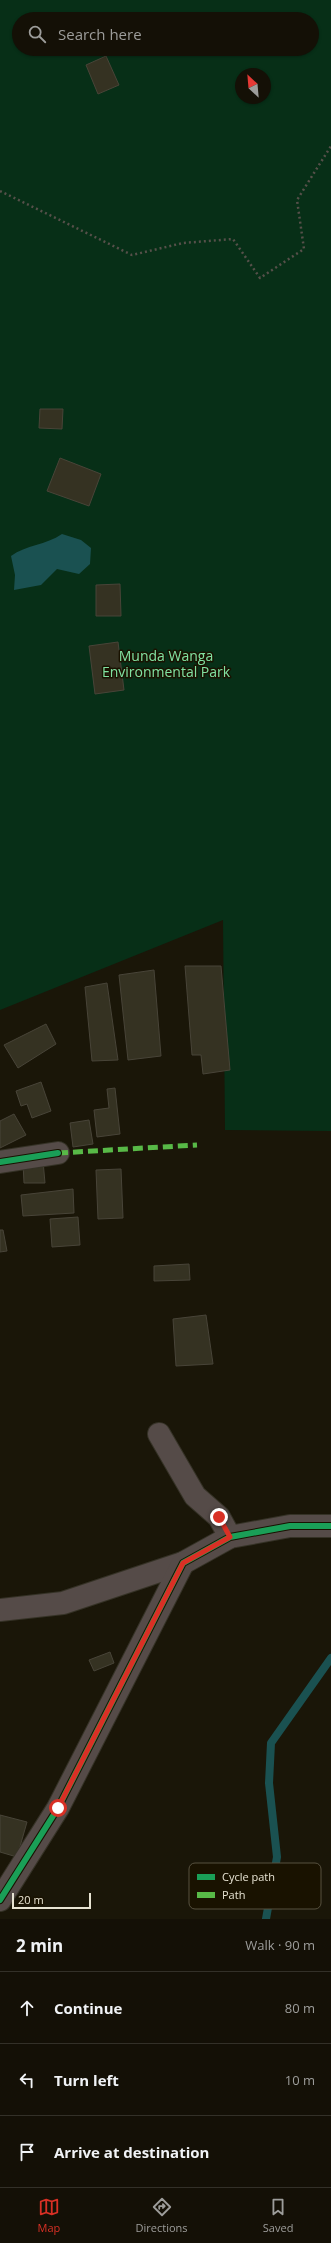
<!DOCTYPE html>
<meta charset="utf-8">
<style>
body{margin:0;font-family:"Open Sans",sans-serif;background:#1d1910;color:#f1f3f6}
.compass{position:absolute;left:235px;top:68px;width:36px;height:36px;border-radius:50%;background:#141006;box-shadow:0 1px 3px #0004;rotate:334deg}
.scale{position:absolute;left:12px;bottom:10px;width:79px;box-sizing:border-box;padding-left:4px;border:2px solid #e7e3d2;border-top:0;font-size:11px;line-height:14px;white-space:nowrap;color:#e7e3d2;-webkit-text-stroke:3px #191200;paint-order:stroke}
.stop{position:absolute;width:12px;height:12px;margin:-9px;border:3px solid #d93025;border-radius:50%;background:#fff}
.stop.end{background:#d93025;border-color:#fff;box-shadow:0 1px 4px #0008}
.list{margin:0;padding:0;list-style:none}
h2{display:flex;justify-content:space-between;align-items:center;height:52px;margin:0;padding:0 16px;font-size:17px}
h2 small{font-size:13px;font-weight:400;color:#9d9d9b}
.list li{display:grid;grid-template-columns:26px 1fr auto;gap:12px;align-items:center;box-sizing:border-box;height:72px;padding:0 16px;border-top:1px solid #333028}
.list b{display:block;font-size:15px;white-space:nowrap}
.list em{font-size:13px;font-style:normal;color:#9d9d9b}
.icon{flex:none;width:22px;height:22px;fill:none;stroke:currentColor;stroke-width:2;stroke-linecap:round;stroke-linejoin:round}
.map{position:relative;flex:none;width:331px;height:1919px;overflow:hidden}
.search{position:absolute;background:#141006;box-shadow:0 1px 3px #0004;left:12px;right:12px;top:12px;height:44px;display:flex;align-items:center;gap:10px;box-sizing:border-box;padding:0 14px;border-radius:22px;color:#9d9d9b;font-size:15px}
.sheet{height:268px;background:#141006}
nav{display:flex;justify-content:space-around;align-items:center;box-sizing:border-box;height:56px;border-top:1px solid #333028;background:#141006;font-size:11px;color:#9d9d9b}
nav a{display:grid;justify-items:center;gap:2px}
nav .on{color:#d93025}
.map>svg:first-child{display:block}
.green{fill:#072f17;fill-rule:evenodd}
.water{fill:#1a5151}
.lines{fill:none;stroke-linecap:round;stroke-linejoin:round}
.stream{stroke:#1a5151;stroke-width:8}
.building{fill:#353222;stroke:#484438}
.minor-casing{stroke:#353226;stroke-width:24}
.path{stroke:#56504a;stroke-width:2.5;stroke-dasharray:2 3;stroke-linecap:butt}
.minor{stroke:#554b48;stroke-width:22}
.quiet{stroke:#58b947;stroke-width:5;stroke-dasharray:10 5;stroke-linecap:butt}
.cycleway-casing{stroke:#191200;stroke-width:8}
.cycleway{stroke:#1a9f57;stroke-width:6}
.route{stroke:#d93025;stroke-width:5}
.labels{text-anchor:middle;stroke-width:3;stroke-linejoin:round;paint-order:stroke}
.park-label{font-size:14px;fill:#81e2a1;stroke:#191200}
.key{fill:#191200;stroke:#57513f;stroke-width:1}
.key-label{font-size:11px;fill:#e7e3d2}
</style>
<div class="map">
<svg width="331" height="1919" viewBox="0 0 331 1919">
<rect width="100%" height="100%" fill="#1a1608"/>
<!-- green -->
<path class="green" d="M0,0h331v1131l-106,-1 -2,-210 -223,90zM19,19h293v30h-293zM241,74h24v24h-24z"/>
<!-- water -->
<path class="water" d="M62,534l19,6 10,8 -1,16 -11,10 -22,-5 -16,16 -27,5 1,-15 -4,-19c15,-11 35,-11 51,-22z"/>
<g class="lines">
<!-- stream -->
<polyline class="stream" points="266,1919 277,1857 269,1783 271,1743 331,1658"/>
</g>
<!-- building -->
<g class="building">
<polygon points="106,56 119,85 98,94 86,65"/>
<polygon points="40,409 63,409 62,429 39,428"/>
<polygon points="60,458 101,474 89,506 47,491"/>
<polygon points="120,584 121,616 96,616 96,585"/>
<polygon points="118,642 124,690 95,694 89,646"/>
<polygon points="185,966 221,966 230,1070 203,1074 201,1055 192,1055"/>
<polygon points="154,970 161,1056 128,1060 119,975"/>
<polygon points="107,983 118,1060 92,1061 85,987"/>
<polygon points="46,1024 56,1044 18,1068 4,1045"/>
<polygon points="41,1082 51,1111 32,1118 27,1104 21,1106 16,1091"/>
<polygon points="115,1088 120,1134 97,1137 94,1110 109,1108 107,1089"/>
<polygon points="14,1114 26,1135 0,1148 0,1121"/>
<polygon points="89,1120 93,1144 73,1147 70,1123"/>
<polygon points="43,1161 45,1183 24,1183 23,1163"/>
<polygon points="121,1169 123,1218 98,1219 96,1170"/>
<polygon points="73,1189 74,1213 23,1216 21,1195"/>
<polygon points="78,1217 80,1245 52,1247 50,1219"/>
<polygon points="0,1230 3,1230 7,1251 0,1252"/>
<polygon points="189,1264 190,1280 154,1281 154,1266"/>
<polygon points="206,1315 213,1364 176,1366 173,1319"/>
<polygon points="110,1652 114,1663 94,1671 89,1660"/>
<polygon points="0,1815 27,1822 17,1857 0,1852"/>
</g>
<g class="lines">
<!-- minor casing -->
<g class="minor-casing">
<g id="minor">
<polyline points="0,1162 58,1153"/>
<polyline points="159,1434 195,1496 219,1517 230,1537"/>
<polyline points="0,1610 63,1603 183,1563 230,1537 290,1526 331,1526"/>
<polyline points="0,1900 58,1808 183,1563"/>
</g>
</g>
<!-- path -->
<polyline class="path" points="0,191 132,255 183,243 233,239 260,278 304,249 297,200 331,146"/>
<!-- minor -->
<use href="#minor" class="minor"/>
<!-- quiet -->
<polyline class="quiet" points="58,1153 197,1145"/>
<!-- cycleway casing -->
<g class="cycleway-casing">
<g id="cycleway">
<polyline points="0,1162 58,1153"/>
<polyline points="0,1900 58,1808 183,1563 230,1537 290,1526 331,1526"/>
</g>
</g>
<!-- cycleway -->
<use href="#cycleway" class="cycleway"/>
</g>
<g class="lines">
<!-- route -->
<polyline class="route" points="58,1808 183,1563 230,1537 219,1517"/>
</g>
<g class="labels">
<!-- park labels -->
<g class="park-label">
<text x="166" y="661">Munda Wanga<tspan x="166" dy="16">Environmental Park</tspan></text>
</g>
</g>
<!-- legend -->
<rect x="189" y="1863" width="132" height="46" rx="6" class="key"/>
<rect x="197" y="1874" width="18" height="6" fill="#1a9f57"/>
<rect x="197" y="1892" width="18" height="6" fill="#58b947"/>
<g class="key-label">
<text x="222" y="1881">Cycle path</text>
<text x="222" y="1899">Path</text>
</g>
</svg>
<svg class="compass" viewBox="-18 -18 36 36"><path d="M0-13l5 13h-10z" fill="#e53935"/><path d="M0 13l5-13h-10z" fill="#9d9d9b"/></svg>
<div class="scale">20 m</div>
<div class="stop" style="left:58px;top:1808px"></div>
<div class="stop end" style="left:219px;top:1517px"></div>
<div class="search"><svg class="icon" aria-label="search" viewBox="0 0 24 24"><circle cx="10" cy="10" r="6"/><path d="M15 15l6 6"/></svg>Search here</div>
</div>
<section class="sheet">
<h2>2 min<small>Walk · 90 m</small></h2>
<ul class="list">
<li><svg class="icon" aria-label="ahead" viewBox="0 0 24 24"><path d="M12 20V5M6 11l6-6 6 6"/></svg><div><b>Continue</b></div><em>80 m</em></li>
<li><svg class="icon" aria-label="left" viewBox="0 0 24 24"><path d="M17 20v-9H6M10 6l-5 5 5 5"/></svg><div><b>Turn left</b></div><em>10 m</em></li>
<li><svg class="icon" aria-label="arrive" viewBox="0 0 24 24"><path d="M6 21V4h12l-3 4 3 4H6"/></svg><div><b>Arrive at destination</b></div></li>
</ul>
</section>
<nav>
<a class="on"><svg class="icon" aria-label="map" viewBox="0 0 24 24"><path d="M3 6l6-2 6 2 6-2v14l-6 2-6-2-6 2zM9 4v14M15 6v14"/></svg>Map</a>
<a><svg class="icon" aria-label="directions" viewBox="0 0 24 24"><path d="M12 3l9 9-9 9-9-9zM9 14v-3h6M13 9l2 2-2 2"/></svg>Directions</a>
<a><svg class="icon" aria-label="saved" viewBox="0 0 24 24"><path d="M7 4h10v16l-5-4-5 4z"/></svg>Saved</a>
</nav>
